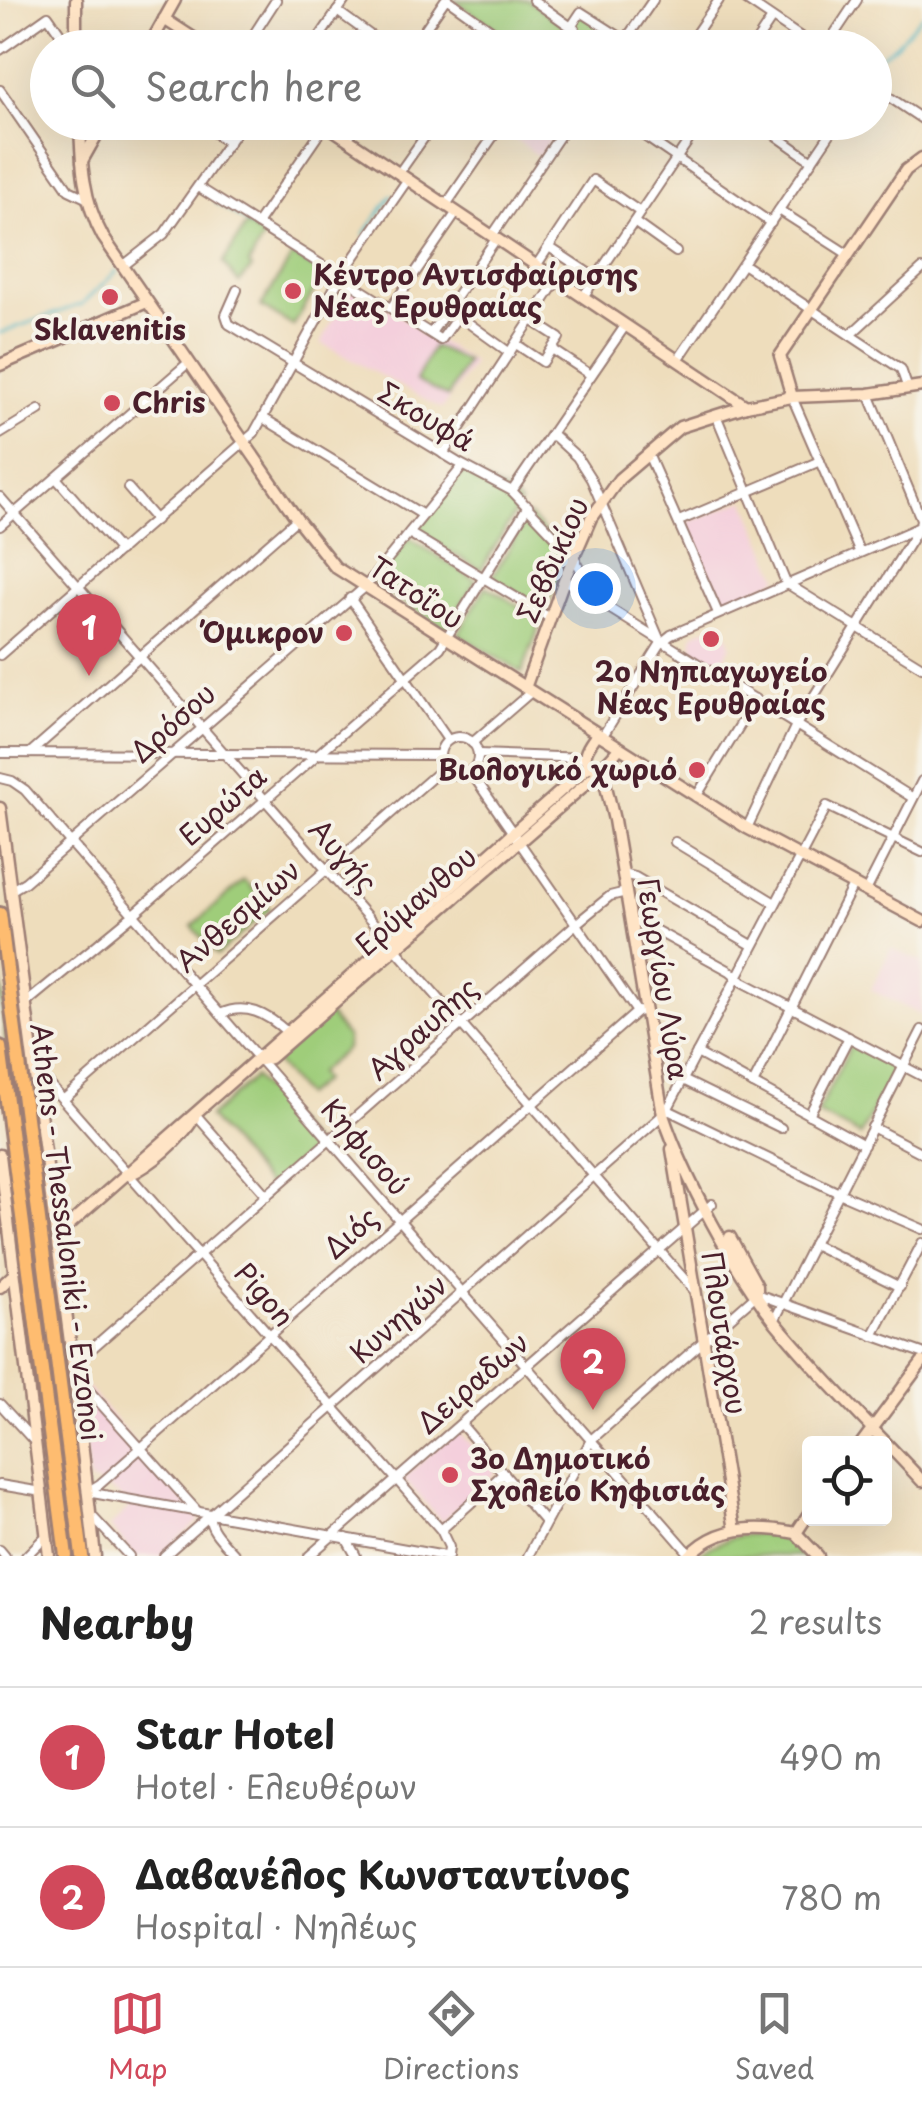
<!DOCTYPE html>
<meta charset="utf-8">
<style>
body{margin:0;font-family:"Playpen Sans",sans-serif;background:#f2f2f2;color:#222}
.controls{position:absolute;right:30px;bottom:30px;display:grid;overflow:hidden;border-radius:10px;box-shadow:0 10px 40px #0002}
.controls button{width:90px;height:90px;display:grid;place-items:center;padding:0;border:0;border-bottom:2px solid #e0e0e0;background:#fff;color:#222;font:50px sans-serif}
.you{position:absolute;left:595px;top:588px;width:35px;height:35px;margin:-25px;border:8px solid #fff;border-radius:50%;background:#1a73e8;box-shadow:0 0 0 15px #1a73e833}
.badge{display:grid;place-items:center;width:65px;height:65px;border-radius:50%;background:#d1495b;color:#fff;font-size:32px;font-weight:700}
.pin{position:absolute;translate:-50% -82px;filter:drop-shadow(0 2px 5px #0008)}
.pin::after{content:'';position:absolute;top:52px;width:35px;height:30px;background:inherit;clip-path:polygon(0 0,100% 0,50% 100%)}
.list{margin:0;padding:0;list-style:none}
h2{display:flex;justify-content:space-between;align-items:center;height:130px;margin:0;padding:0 40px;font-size:42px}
h2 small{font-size:32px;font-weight:400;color:#767676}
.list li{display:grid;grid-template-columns:65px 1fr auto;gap:30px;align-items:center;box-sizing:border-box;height:140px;padding:0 40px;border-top:2px solid #e0e0e0}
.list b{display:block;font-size:38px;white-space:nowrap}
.list p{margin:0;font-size:32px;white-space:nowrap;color:#767676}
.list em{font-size:32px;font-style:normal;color:#767676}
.icon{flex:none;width:55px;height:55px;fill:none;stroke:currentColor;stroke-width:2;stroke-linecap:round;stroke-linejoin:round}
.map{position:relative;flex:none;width:922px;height:1556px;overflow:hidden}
.search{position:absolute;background:#fff;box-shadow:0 10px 40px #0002;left:30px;right:30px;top:30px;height:110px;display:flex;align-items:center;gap:25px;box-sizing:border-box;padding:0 35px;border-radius:55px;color:#767676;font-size:38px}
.sheet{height:410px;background:#fff}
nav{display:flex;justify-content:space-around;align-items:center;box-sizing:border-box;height:140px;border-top:2px solid #e0e0e0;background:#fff;font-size:28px;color:#767676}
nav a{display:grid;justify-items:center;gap:5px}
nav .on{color:#d1495b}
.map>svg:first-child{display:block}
.built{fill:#f4cfdc}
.green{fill:#9fcd7a;stroke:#747652;stroke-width:2.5}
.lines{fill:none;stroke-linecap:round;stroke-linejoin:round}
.stream{stroke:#48b5c5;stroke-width:2.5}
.secondary-tunnel{stroke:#cdb79f;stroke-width:10;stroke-dasharray:10 5;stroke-linecap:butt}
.street-casing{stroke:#9c7e74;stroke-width:12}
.secondary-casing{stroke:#9c7e74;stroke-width:15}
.highway-casing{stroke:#9c7e74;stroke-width:18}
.street{stroke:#fff;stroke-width:8}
.secondary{stroke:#ffe4c6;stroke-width:10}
.highway{stroke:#febc70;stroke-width:12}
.poi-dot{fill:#d1495b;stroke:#f7f3e8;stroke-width:4}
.labels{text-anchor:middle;stroke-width:8;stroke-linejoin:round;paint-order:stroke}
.poi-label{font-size:28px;font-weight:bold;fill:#4a1f2b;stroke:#f7f3e8;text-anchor:start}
.street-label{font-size:28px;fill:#4a1f2b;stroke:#f7f3e8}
</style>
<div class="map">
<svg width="922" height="1556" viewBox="0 0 922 1556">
<rect width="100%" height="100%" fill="#f7f3e8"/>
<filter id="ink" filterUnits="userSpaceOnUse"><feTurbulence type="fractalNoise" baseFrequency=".01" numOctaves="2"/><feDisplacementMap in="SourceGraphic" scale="20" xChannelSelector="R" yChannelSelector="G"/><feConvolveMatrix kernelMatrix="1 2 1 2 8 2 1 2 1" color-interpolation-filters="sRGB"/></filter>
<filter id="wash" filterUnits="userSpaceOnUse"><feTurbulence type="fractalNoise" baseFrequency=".0048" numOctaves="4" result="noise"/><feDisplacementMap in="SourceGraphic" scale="40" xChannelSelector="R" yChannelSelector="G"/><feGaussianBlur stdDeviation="2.25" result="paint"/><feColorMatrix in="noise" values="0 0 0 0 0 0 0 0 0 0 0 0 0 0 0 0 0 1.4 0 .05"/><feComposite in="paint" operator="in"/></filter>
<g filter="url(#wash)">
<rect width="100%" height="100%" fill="#eeddbc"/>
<!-- built -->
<g class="built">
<polygon points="506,123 562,123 539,156 501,129"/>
<polygon points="352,286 417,327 418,334 426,333 473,363 442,409 321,343 335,316 346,311 343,306"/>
<polygon points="745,500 779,578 719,605 685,523"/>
<polygon points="723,621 731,645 719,668 693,652 693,634"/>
<polygon points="891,948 922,962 921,1015 871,990"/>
<polygon points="87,1387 200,1520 160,1556 135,1556 110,1527 131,1505 104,1485 89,1481 78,1390"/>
<polygon points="457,1430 496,1472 442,1522 403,1478"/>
</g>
<!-- green -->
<g class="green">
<polygon points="453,0 528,0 566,26 579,7 621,35 612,47 522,47"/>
<polygon points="246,225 264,236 249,264 252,268 239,283 223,263"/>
<polygon points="293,255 324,275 293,326 261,306"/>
<polygon points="433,346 466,361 448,397 416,381"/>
<polygon points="464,471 510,493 520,504 481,570 415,531"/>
<polygon points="529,515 566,555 546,610 492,577"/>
<polygon points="409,538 476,580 447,629 372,584"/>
<polygon points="486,586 542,620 522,673 458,634"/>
<polygon points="244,880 270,909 217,955 192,926"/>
<polygon points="0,970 75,1556 72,1556 0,998"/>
<polygon points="328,1014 347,1038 346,1049 318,1073 323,1080 304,1096 274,1061"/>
<polygon points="851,1045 895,1068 860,1135 817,1113"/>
<polygon points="254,1077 315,1147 269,1187 209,1117"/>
<path d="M765,1533l24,7 23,16h-116c23,-16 41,-22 69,-23z"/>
</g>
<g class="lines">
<!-- stream -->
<g class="stream">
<polyline points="874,60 896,45 922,15"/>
<polyline points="215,202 331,277"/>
<polyline points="364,235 392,195"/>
<polyline points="0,333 82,304 118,270"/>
</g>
</g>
</g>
<g filter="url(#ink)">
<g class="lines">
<!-- secondary-tunnel -->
<polyline class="secondary-tunnel" points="12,1276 62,1232"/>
<!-- street casing -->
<g class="street-casing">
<g id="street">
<polyline points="449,0 516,48"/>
<polyline points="533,0 571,27 581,12 625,40"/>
<polyline points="746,0 817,48"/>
<polyline points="337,11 388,48"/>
<polyline points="571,27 575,29 576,43 573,48"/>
<polyline points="245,48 276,0"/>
<polyline points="312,48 345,0"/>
<polyline points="412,48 445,0"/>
<polyline points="487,48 497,34"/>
<polyline points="620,48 653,0"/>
<polyline points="686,48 719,0"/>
<polyline points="752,48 772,18"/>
<polyline points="825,48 857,0"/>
<polyline points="0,50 48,16 64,39 76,43"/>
<polyline points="874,87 922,119"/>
<polyline points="0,90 69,190 88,199"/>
<polyline points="199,122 229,143"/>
<polyline points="624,122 771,223"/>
<polyline points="757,122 812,161"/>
<polyline points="347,139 359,122"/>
<polyline points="399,173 435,122"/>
<polyline points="198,187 441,340 458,316"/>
<polyline points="446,205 503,122"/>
<polyline points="779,210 849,255"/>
<polyline points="634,222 676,252"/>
<polyline points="257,224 325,125"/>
<polyline points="492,236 569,122"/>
<polyline points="549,247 596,278"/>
<polyline points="743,264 901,369 908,389"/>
<polyline points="123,266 164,234 243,122"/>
<polyline points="536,266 593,180 640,212"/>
<polyline points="237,290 226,315 229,324 457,462 512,491 573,555 597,602"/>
<polyline points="583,297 701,122"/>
<polyline points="391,308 457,212"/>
<polyline points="456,314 510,353"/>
<polyline points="431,333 496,239"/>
<polyline points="850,335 922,269"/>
<polyline points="516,344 543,362 559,338 531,320"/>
<polyline points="552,349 591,375"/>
<polyline points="678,360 838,122"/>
<polyline points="869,394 921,519 920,526"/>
<polyline points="792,397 859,551"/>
<polyline points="716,415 786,583 922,667"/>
<polyline points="263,418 423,515"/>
<polyline points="0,434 39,410"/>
<polyline points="552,434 577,457 591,479 661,643"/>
<polyline points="443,454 557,280"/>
<polyline points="648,454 718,613"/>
<polyline points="56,478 120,551"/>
<polyline points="128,488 156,520"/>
<polyline points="512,491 625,326"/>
<polyline points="0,497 693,1289"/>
<polyline points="679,521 820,461"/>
<polyline points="0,526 188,363"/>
<polyline points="409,533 550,618"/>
<polyline points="564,580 913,798"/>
<polyline points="350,598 448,740"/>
<polyline points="0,655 254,433 341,276 408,179"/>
<polyline points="602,737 661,643 671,635 922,526"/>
<circle cx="459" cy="756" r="19"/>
<polyline points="472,743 531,692"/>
<polyline points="0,753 440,755"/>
<polyline points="30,753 297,519"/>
<polyline points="478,754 585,758"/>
<polyline points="470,771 637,1012"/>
<polyline points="0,778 12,781 25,790 690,1554"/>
<polyline points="696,797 756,699"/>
<polyline points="747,828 796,725 920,526"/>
<polyline points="675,842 775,903"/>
<polyline points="623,874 635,877 752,945"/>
<polyline points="10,891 25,882 365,587 463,466"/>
<polyline points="866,891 922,781"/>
<polyline points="631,923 642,923 730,971 743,982 922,1076"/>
<polyline points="26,1003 133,915 440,648 528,506"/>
<path d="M220,1014c26,-12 47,0 67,18"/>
<polyline points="697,1053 864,1145"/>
<polyline points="35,1068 441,1530 449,1547 448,1556"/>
<polyline points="683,1080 781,1128"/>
<polyline points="753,1084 853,885"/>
<polyline points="63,1100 444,767"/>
<polyline points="668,1110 839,1193 922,1229"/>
<polyline points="196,1115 267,1196"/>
<polyline points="809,1115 849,1037"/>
<polyline points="872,1127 922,1153"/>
<polyline points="813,1244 900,1287"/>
<polyline points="774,1321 922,1030"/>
<polyline points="873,1336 922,1243"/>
<polyline points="73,1365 577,923 610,896 626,892"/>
<polyline points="74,1374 198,1512"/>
<polyline points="0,1404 34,1441"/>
<polyline points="461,1424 545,1522"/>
<polyline points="0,1485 42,1492"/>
<polyline points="87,1492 100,1484 637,1012 646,1010"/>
<polyline points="87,1492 445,1556"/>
<polyline points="90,1514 129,1556"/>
<path d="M210,1515c-2,15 17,30 26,41"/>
<polyline points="441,1530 504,1473"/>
<polyline points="346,1538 356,1556"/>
<polyline points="0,1550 5,1556"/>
<polyline points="26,1556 46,1536"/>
<polyline points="164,1556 666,1112 827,806 922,852"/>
<polyline points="309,1556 712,1204"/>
<polyline points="528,1556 591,1440 757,1294 922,1353"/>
</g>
</g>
<!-- secondary casing -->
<g class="secondary-casing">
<g id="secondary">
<polyline points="76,0 76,48"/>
<polyline points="164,19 209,48"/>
<polyline points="148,48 175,0"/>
<path d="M80,122c1,40 3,79 23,115l194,282 38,48 412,261 175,93"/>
<polyline points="322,122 746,406"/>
<polyline points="82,161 104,122"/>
<polyline points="0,365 147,302"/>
<polyline points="792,397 780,356 906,170 922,158"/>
<polyline points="525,688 564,580 591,518 619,479 680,427 746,406 792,397 869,394 922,386"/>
<path d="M591,767c-12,-12 -1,-22 6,-33"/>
<path d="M599,769l5,9 10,42 49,295c21,62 72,157 113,208 45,55 98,106 146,158"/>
<polyline points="0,808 73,1365 95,1556"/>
<path d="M260,1060l10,-2 325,-282c5,-9 17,-17 24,-28"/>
<polyline points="672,1149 735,1530"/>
<polyline points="0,1155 49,1556"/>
<path d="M129,1175c24,-11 51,-35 65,-57"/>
<polyline points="62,1231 589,766"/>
<polyline points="730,1237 757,1286 757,1294"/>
<polyline points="0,1287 12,1276"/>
<polyline points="861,1444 922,1362"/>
<polyline points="796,1533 810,1512"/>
<path d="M689,1556c27,-30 69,-31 107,-23l22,23"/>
</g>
</g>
<!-- highway casing -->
<g class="highway-casing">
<g id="highway">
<polyline points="0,914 82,1556"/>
<polyline points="0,1047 66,1556"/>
</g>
</g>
<!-- street -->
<use href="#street" class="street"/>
<!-- secondary -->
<use href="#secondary" class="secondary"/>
<!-- highway -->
<use href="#highway" class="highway"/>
</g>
</g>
<!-- markers -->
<g class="poi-dot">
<circle cx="293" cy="291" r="10"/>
<circle cx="110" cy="297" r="10"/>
<circle cx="112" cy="403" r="10"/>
<circle cx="344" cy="633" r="10"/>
<circle cx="711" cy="639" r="10"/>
<circle cx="697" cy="770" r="10"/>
<circle cx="450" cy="1475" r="10"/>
</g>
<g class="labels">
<!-- poi labels -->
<g class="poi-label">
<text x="313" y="285">Κέντρο Αντισφαίρισης<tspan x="313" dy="32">Νέας Ερυθραίας</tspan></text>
<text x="110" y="340" text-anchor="middle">Sklavenitis</text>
<text x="132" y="413">Chris</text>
<text x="324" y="643" text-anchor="end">Όμικρον</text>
<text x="711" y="682" text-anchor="middle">2ο Νηπιαγωγείο<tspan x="711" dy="32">Νέας Ερυθραίας</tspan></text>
<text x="677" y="780" text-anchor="end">Βιολογικό χωριό</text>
<text x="470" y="1469">3ο Δημοτικό<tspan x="470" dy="32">Σχολείο Κηφισιάς</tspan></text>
</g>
<!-- street labels -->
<g class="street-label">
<text transform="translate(426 417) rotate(31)" y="10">Σκουφά</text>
<text transform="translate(553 560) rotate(-66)" y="10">Σεβδικίου</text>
<text transform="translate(416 593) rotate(33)" y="10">Τατοΐου</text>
<text transform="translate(173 723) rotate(-42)" y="10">Δρόσου</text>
<text transform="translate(223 806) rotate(-41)" y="10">Ευρώτα</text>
<text transform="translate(343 856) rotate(49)" y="10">Αυγής</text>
<text transform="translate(416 901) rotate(-41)" y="10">Ερύμανθου</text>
<text transform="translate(238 916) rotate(-41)" y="10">Ανθεσμίων</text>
<text transform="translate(663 979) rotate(81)" y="10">Γεωργίου Λύρα</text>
<text transform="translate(423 1029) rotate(-42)" y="10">Αγραυλης</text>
<text transform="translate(365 1147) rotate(49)" y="10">Κηφισού</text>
<text transform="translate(66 1232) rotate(83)" y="10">Athens - Thessaloniki - Evzonoi</text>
<text transform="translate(351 1233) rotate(-41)" y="10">Διός</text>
<text transform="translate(264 1295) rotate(49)" y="10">Pigon</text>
<text transform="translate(399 1319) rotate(-41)" y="10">Κυνηγών</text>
<text transform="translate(724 1333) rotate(81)" y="10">Πλουτάρχου</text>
<text transform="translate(473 1383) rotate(-41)" y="10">Δειραδων</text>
</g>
</g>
</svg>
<div class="controls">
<button><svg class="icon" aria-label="locate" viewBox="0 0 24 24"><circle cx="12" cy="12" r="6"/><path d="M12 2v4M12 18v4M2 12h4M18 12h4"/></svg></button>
</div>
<div class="you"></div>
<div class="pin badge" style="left:89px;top:676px">1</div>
<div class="pin badge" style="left:593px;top:1410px">2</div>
<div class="search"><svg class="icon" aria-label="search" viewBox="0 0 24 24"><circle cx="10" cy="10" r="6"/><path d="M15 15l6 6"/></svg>Search here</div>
</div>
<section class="sheet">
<h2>Nearby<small>2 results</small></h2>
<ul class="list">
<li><span class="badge">1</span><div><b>Star Hotel</b><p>Hotel · Ελευθέρων</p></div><em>490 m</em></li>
<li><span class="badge">2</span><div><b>Δαβανέλος Κωνσταντίνος</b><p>Hospital · Νηλέως</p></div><em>780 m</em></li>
</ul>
</section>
<nav>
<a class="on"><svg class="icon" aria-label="map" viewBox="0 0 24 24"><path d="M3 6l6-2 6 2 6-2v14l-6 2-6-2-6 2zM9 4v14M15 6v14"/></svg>Map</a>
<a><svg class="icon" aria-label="directions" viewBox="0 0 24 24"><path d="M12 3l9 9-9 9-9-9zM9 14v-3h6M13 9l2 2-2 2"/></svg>Directions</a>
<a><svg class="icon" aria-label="saved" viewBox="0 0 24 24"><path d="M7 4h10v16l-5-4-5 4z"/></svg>Saved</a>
</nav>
